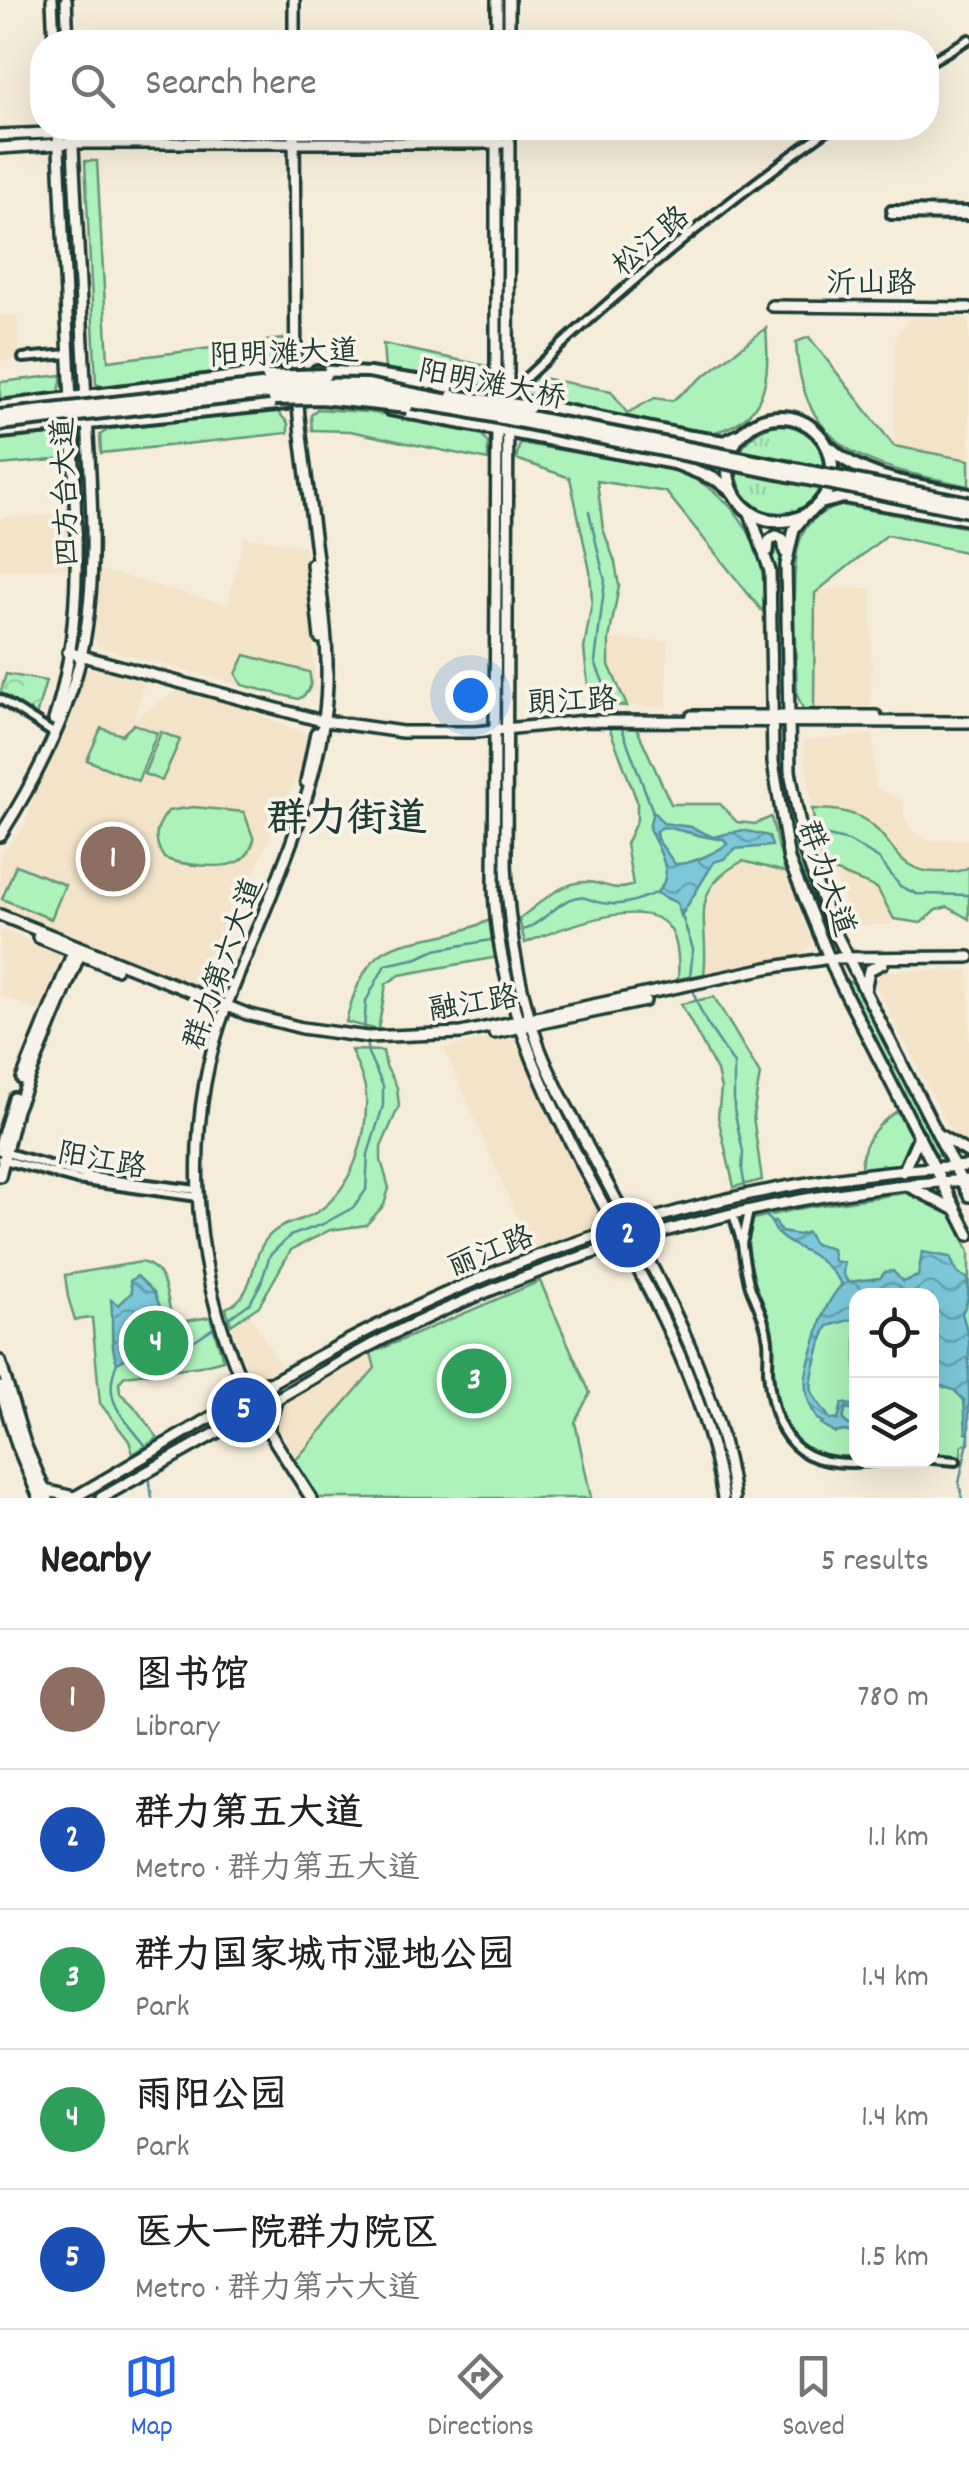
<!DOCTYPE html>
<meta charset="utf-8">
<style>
body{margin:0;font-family:Dekko,"LXGW WenKai TC",sans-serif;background:#f2f2f2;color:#202124}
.controls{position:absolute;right:30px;bottom:30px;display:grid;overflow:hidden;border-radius:20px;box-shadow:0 10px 40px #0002}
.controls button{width:90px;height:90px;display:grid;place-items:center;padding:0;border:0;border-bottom:2px solid #e0e0e0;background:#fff;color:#202124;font:50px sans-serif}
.you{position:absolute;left:470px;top:695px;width:35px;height:35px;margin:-25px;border:8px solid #fff;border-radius:50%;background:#1a73e8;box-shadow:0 0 0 15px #1a73e833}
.badge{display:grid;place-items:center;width:65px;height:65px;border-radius:50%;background:#2563eb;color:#fff;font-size:32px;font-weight:700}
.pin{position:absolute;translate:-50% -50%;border:5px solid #fff;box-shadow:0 2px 10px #0006}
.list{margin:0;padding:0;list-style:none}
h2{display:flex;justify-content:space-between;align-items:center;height:130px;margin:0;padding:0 40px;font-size:42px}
h2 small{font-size:32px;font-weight:400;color:#757577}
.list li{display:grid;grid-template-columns:65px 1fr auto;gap:30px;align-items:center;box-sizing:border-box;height:140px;padding:0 40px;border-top:2px solid #e0e0e0}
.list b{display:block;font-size:38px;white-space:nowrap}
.list p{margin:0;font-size:32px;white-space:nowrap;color:#757577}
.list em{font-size:32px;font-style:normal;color:#757577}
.icon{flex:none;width:55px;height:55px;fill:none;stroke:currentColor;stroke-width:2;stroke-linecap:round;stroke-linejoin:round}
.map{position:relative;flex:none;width:969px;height:1498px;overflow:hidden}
.search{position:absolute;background:#fff;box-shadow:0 10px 40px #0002;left:30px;right:30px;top:30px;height:110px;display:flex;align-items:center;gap:25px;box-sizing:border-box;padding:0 35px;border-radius:40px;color:#757577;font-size:38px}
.sheet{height:830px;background:#fff}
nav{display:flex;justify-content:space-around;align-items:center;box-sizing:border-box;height:140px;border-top:2px solid #e0e0e0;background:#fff;font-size:28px;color:#757577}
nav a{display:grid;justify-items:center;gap:5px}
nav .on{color:#2563eb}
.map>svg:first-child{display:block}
.built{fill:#f3e4c9}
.grass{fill:url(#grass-tufts);stroke:#669778;stroke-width:2.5}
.forest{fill:url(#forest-crowns);stroke:#669778;stroke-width:2.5}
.park{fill:#adf1bb;stroke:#669778;stroke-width:2.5;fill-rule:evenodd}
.water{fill:url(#water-waves);stroke:#569098;stroke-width:2.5;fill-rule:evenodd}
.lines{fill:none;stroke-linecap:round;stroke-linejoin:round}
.stream{stroke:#569098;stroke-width:2.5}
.minor-casing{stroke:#1f3d34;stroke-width:14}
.major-casing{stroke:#1f3d34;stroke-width:16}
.highway-casing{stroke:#1f3d34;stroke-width:18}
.minor{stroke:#f7f3e8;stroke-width:6}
.major{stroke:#f7f3e8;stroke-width:9}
.highway{stroke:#f7f3e8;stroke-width:10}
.highway-bridge-casing{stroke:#1f3d34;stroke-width:18;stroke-linecap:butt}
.highway-bridge{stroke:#f7f3e8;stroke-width:10}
.labels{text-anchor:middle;stroke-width:8;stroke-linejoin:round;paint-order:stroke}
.street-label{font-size:30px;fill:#1f3d34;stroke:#f7f3e8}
.district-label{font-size:40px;font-weight:bold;fill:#1f3d34;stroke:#f7f3e8}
</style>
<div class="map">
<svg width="969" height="1498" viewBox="0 0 969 1498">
<defs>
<pattern id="grass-tufts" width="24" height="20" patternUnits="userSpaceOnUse" patternTransform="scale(2.5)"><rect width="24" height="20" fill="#adf1bb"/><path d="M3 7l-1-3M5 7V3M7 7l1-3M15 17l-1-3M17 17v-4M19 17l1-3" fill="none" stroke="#94d0a1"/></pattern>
<pattern id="forest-crowns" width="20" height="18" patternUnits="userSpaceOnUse" patternTransform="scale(2.5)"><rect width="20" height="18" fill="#adf1bb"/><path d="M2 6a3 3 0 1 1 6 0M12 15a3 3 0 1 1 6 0" fill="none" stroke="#94d0a1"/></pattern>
<pattern id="water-waves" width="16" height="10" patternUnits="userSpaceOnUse" patternTransform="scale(2.5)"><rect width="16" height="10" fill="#7bc7da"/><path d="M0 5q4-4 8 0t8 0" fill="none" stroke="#64a3b2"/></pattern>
</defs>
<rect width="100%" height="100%" fill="#f5ecda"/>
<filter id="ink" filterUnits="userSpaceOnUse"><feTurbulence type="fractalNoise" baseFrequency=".01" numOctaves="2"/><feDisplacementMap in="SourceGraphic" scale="20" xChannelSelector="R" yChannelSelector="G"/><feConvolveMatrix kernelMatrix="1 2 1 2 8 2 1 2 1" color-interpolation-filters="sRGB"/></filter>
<g filter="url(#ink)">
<!-- built -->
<g class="built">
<polygon points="0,316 17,316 20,359 0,361"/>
<polygon points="911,318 969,318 969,460 894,446 896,336"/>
<polygon points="70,514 72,568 0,570 0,518"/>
<polygon points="244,537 305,546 314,628 314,690 301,701 98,647 94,637 100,570 228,605"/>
<polygon points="872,588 871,709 814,709 815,593 820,589"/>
<polygon points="609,639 667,641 667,707 627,706 609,666"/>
<polygon points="94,668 145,680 134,718 180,689 228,702 308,735 304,761 201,990 0,907 0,855 25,826 36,788 72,709 83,671"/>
<polygon points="873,735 875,788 904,801 904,814 911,830 928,840 969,839 969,867 961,871 924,872 903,862 867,821 838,809 812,809 803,740"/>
<polygon points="743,861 785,872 812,941 804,954 704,974 708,945 701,914 703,900 728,869"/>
<polygon points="832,870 877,888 894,919 891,925 855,925"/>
<polygon points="0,929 59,953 62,961 41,1012 0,995"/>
<polygon points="969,970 969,1147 954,1138 874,982 878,975 886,971"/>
<polygon points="504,1035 515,1038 599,1205 592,1229 531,1250 444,1048"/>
<polygon points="249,1314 281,1367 264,1376 249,1373 231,1325"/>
<polygon points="371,1353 375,1368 295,1461 275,1424 281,1404"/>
</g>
<!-- grass -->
<circle class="grass" cx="782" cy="470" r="45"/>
<!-- forest -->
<g class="forest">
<polygon points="69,264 75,264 81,384 74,384"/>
<polygon points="778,540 781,552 782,691 776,690 776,575 770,546 771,541"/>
<polygon points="6,674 46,681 36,716 0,694"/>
<path d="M776,746h5c6,68 25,130 51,194h-5c-28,-64 -48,-125 -51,-194z"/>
<polygon points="846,981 853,983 942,1154 936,1155"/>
</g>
<!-- park -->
<g class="park">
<polygon points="85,161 97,161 108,361 283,339 285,359 277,368 106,388 96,384"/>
<path d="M766,328c4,50 2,93 -55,105l-195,-38 21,-18 74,14 16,22 28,-15 17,3z"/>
<path d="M809,337l85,109 75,14v26c-95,-19 -167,-30 -173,-144z"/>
<polygon points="383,344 487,366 485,389 385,371"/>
<polygon points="62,375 59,394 0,402 0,382"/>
<polygon points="317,409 368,412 480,432 488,443 488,460 350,431 312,430 311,415"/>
<polygon points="276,410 288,423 288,433 101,453 100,435 109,429"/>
<polygon points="62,434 67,444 64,459 0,465 0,439"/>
<path d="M520,443l155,27c61,23 95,77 88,142l-97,-120 -69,-11 6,48 12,33 4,24 -10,53v26l18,41 -37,-3 -6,-54 8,-48 -2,-30 -20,-93 -54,-19z"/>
<path d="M842,505l127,23v25l-82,-18 -72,58 -1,116h-11l-6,-14c0,-36 -10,-138 7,-164 9,-15 22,-21 38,-26z"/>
<path d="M245,655l64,17c4,12 1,21 -11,27l-56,-14 -6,-11z"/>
<polygon points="134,724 157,733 138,781 87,760 101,728 122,735"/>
<path d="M609,727l28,2 34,75h49l17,18 18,2 16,-7 14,55 -42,-11c-59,31 -32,62 -39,113l-26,5c1,-15 1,-33 -6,-47 -21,-41 -116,-2 -147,11l-6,-24c20,-15 42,-38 68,-37 19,1 28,11 46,3l-7,-41 11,-24v-19z"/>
<polygon points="161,732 180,740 162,781 144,774"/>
<path d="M193,807l51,5 10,28c-3,8 -6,16 -14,21 -15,9 -61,4 -76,-3 -12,-19 -9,-30 4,-47z"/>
<path d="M812,809c18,0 36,1 53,11 30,19 30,53 74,52 11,0 20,1 30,-5v52l-21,-12 -12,3 -15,13 -27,-4 -17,-31 -55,-22z"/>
<polygon points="16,865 65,885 51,919 2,899"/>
<path d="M492,919l6,38 -98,18 -14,9 -8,46 -32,-8c25,-106 69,-66 146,-103z"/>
<polygon points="714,997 760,1074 753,1116 762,1180 734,1187 718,1117 721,1089 717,1071 681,1004"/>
<path d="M351,1050l32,1 3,15 11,21 2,19 -18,41v13l8,28 -5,17 -18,20 -36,5 -39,20 -32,56 -28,19 -5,-17c31,-12 23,-50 42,-71 13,-15 33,-15 49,-25 36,-23 51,-76 49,-118 -1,-14 -10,-31 -15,-44z"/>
<path d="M897,1111l14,26 -7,28 -43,8c-1,-28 14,-48 36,-62z"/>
<path d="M912,1192l39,19 18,41v192l-7,1 -2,19 -125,1 -19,-2 -23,-16 -12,-17 -14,-60 2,-30 -35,-117 74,-16zM856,1296h76v164h-76z"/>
<path d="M141,1262c29,6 24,39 33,61l36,-6 13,43 -23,6 -75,10 -6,6 1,11 13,12 25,33 -25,16 -4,-13 -29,-38 -8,-85 -17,2 -7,-23 -3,-22z"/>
<polygon points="540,1281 590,1393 575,1422 591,1498 318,1498 295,1461 375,1368 371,1353"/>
</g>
<!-- water -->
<g class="water">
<path d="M653,811l10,12 28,4 22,10 30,-7 26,6 3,10 -37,3 -11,10 -10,3 -33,54 -4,-13 -21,-10c21,-19 2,-43 -7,-65zM663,827c19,2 45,13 61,12l3,5c-12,9 -38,21 -52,20l-18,-25 -1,-8z"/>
<path d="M775,1221l6,11 18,3 8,-3 7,12 18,5 2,12 10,2 -1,11 5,8 32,-4 5,-6 8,-1 10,11 15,-6 4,-24 28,5 8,17 9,4c2,13 2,23 -5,35l7,25v96l-3,-1 -2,-33 -10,-10 -22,-7v-87h-76v22l-28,8c-6,9 -19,55 -16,65 2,9 13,19 18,28l8,1 4,-17 14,3v14l-1,-7 -9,-6 -3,13 6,5 7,-2v11l-12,-3 -9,2 -14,-9 2,-2 -6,-3c-20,-35 -10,-49 0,-84 5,-21 11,-34 25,-51 -8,-11 -19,-23 -31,-30 -16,-9 -33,-13 -39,-31z"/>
<path d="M137,1276l17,16 7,17 -6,7 -12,-2 -9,22 5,11 9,3 10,-8 22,8 -27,7 -18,-3 -18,9c-8,-20 -3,-41 -6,-63l8,5 13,-13 -2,-11z"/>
</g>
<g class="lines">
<!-- stream -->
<g class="stream">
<polyline points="589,512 605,581 595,662 618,719"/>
<polyline points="621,726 653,812"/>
<polyline points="819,834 849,841 879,859 900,886 917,894 969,895"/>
<polyline points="681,913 693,949 690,977 696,1000 706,1022 734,1064 734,1109 743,1152 742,1170 745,1187 758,1205"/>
<path d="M523,930c20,-6 36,-31 56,-33 8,0 15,5 23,6 22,4 36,-3 56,-11"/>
<polyline points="364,1032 366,1001 385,965 418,958 435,950 491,940"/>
<polyline points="763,1211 773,1225"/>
<polyline points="226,1320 250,1303 261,1283 270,1255 290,1236 323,1224 354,1207 366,1190 368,1154 383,1106 383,1086 368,1053 366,1040"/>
<polyline points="180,1350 219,1324"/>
<path d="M117,1363c-16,38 6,53 28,82l1,7"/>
<polyline points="149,1475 152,1498"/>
<polyline points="962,1498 959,1483 969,1437"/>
</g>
<!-- minor casing -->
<g class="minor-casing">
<g id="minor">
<polyline points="926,64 969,39"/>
<polyline points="891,210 969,211"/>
<polyline points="891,215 969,216"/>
<polyline points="23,358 69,354"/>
<path d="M509,397l7,-10c98,-93 204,-181 314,-259"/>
<polyline points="0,699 50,731"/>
<polyline points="0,1151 91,1177 197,1190"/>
<polyline points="1,1159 77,1180 198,1197"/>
<polyline points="733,1214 742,1244 749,1211"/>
<path d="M742,1244c2,15 4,31 9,45 7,17 15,33 17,51 1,11 0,21 0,31 6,82 42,100 119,89"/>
<polyline points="932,1459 956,1461"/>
</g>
</g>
<!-- major casing -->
<g class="major-casing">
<g id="major">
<polyline points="52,0 54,42"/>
<polyline points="66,0 68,42"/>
<polyline points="294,42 294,0"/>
<polyline points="497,42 497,0"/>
<polyline points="509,42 509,0"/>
<polyline points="58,128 71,402"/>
<polyline points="72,128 86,402"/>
<polyline points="294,128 296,380"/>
<path d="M509,128l-3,736c2,61 12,122 32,180 13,36 33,69 50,103 58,111 130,225 146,351"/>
<polyline points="0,135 72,132 501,133"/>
<polyline points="0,148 73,143 502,143"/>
<polyline points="772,306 969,308"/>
<path d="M297,395c5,60 15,120 22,180 6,47 12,97 5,144 -15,102 -61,190 -97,285 -44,115 -37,250 9,363 18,46 49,89 75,131"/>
<polyline points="496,403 496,128"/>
<path d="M497,423l-3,465c7,225 195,391 229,610"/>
<polyline points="749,510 770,571 773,762 789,860 837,977 969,1235"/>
<polyline points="807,513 794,529 786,565 790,771 805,853 831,924 969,1196"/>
<polyline points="768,551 769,541 776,536 783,539 785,552"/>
<polyline points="312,564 320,638"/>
<polyline points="68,652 318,720 402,732 475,732 585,721 969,722"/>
<polyline points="692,716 876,716"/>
<path d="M54,720c31,-96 22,-199 18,-298"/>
<polyline points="306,782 316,733"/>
<path d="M0,836c36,-57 70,-122 83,-189 15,-75 8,-153 4,-229"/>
<polyline points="0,915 247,1014 302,1028 367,1037 461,1033 767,968 830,958 969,957"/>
<polyline points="38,937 116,969"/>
<polyline points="865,991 869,970 883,963"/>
<polyline points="494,1033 645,1001"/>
<polyline points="22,1079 73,952"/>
<polyline points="941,1136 969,1153"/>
<polyline points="0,1145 14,1098"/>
<polyline points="903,1172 919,1136"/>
<polyline points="0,1176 16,1110 80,954"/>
<polyline points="910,1187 954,1209"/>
<polyline points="620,1208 647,1221"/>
<polyline points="598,1235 607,1209"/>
<polyline points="601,1250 634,1262"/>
<polyline points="0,1361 25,1444 48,1498"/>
<polyline points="241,1379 272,1384"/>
<polyline points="0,1387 17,1445 39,1498"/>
<polyline points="245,1400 262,1430"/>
<polyline points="226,1410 234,1377"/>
<polyline points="231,1424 262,1429"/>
<polyline points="268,1429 277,1398"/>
<polyline points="44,1490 74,1497"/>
<path d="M73,1498c109,-63 218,-131 332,-186 171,-82 374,-139 564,-146"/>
<path d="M101,1498c60,-34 119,-67 179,-101 44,-25 87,-52 133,-73 174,-81 364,-133 556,-144"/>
</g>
</g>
<!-- highway casing -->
<g class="highway-casing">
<g id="highway">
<polyline points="317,371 369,374 437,384 685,436"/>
<polyline points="0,407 275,372"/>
<polyline points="389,409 679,464"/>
<circle cx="780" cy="469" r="52"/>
<polyline points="0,432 287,403"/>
<polyline points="678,435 725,442 739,435"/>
<path d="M830,448c37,34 92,37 139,47"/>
<polyline points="673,462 717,480 733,492"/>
<polyline points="820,503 844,497 969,519"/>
</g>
</g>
<!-- minor -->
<use href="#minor" class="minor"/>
<!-- major -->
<use href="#major" class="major"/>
<!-- highway -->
<use href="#highway" class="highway"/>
<!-- highway-bridge casing -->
<g class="highway-bridge-casing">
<g id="highway-bridge">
<polyline points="268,377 325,375"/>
<polyline points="452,396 530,407"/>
<polyline points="274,399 321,398 407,407"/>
<polyline points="0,416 278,384 367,385 969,503"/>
<polyline points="0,424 268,393 349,392 457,409 969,511"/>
</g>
</g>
<!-- highway-bridge -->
<use href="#highway-bridge" class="highway-bridge"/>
</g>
</g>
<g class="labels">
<!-- street labels -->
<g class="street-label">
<text transform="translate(650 240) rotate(-40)" y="10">松江路</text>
<text x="871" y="292">沂山路</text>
<text transform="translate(284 352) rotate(-2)" y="10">阳明滩大道</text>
<text transform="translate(492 383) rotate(11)" y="10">阳明滩大桥</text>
<text transform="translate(64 492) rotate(-92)" y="10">四方台大道</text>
<text transform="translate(572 700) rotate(-3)" y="10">朗江路</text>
<text transform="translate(828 878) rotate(71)" y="10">群力大道</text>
<text transform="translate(222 963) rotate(-70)" y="10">群力第六大道</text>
<text transform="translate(473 1002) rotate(-9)" y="10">融江路</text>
<text transform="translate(102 1159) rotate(10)" y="10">阳江路</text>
<text transform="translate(490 1250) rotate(-22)" y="10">丽江路</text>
</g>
<!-- district labels -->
<g class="district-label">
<text x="347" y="830">群力街道</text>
</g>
</g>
</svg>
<div class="controls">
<button><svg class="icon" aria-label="locate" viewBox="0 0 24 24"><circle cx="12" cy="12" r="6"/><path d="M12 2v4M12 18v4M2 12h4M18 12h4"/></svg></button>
<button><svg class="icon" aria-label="layers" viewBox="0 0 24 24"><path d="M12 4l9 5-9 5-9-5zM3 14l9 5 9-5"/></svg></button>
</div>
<div class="you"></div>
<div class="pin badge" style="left:113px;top:859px;background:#8d6e63">1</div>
<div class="pin badge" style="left:628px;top:1235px;background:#1a4fb4">2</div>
<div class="pin badge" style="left:474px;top:1381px;background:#2e9e5b">3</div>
<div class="pin badge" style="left:156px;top:1343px;background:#2e9e5b">4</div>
<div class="pin badge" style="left:244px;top:1410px;background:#1a4fb4">5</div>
<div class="search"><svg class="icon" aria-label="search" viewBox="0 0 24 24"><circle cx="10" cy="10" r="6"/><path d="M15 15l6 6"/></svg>Search here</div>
</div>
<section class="sheet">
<h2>Nearby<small>5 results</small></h2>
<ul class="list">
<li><span class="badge" style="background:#8d6e63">1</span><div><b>图书馆</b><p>Library</p></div><em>780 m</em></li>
<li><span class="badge" style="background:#1a4fb4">2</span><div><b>群力第五大道</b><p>Metro · 群力第五大道</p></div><em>1.1 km</em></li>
<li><span class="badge" style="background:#2e9e5b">3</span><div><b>群力国家城市湿地公园</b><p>Park</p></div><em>1.4 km</em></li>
<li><span class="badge" style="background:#2e9e5b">4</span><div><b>雨阳公园</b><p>Park</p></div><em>1.4 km</em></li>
<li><span class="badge" style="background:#1a4fb4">5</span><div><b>医大一院群力院区</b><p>Metro · 群力第六大道</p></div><em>1.5 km</em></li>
</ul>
</section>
<nav>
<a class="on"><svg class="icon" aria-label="map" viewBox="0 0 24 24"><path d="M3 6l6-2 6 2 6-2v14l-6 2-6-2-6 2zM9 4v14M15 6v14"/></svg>Map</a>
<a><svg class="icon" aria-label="directions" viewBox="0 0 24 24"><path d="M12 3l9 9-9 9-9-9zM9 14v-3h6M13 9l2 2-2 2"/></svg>Directions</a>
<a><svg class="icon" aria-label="saved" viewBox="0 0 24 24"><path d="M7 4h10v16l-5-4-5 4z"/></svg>Saved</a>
</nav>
